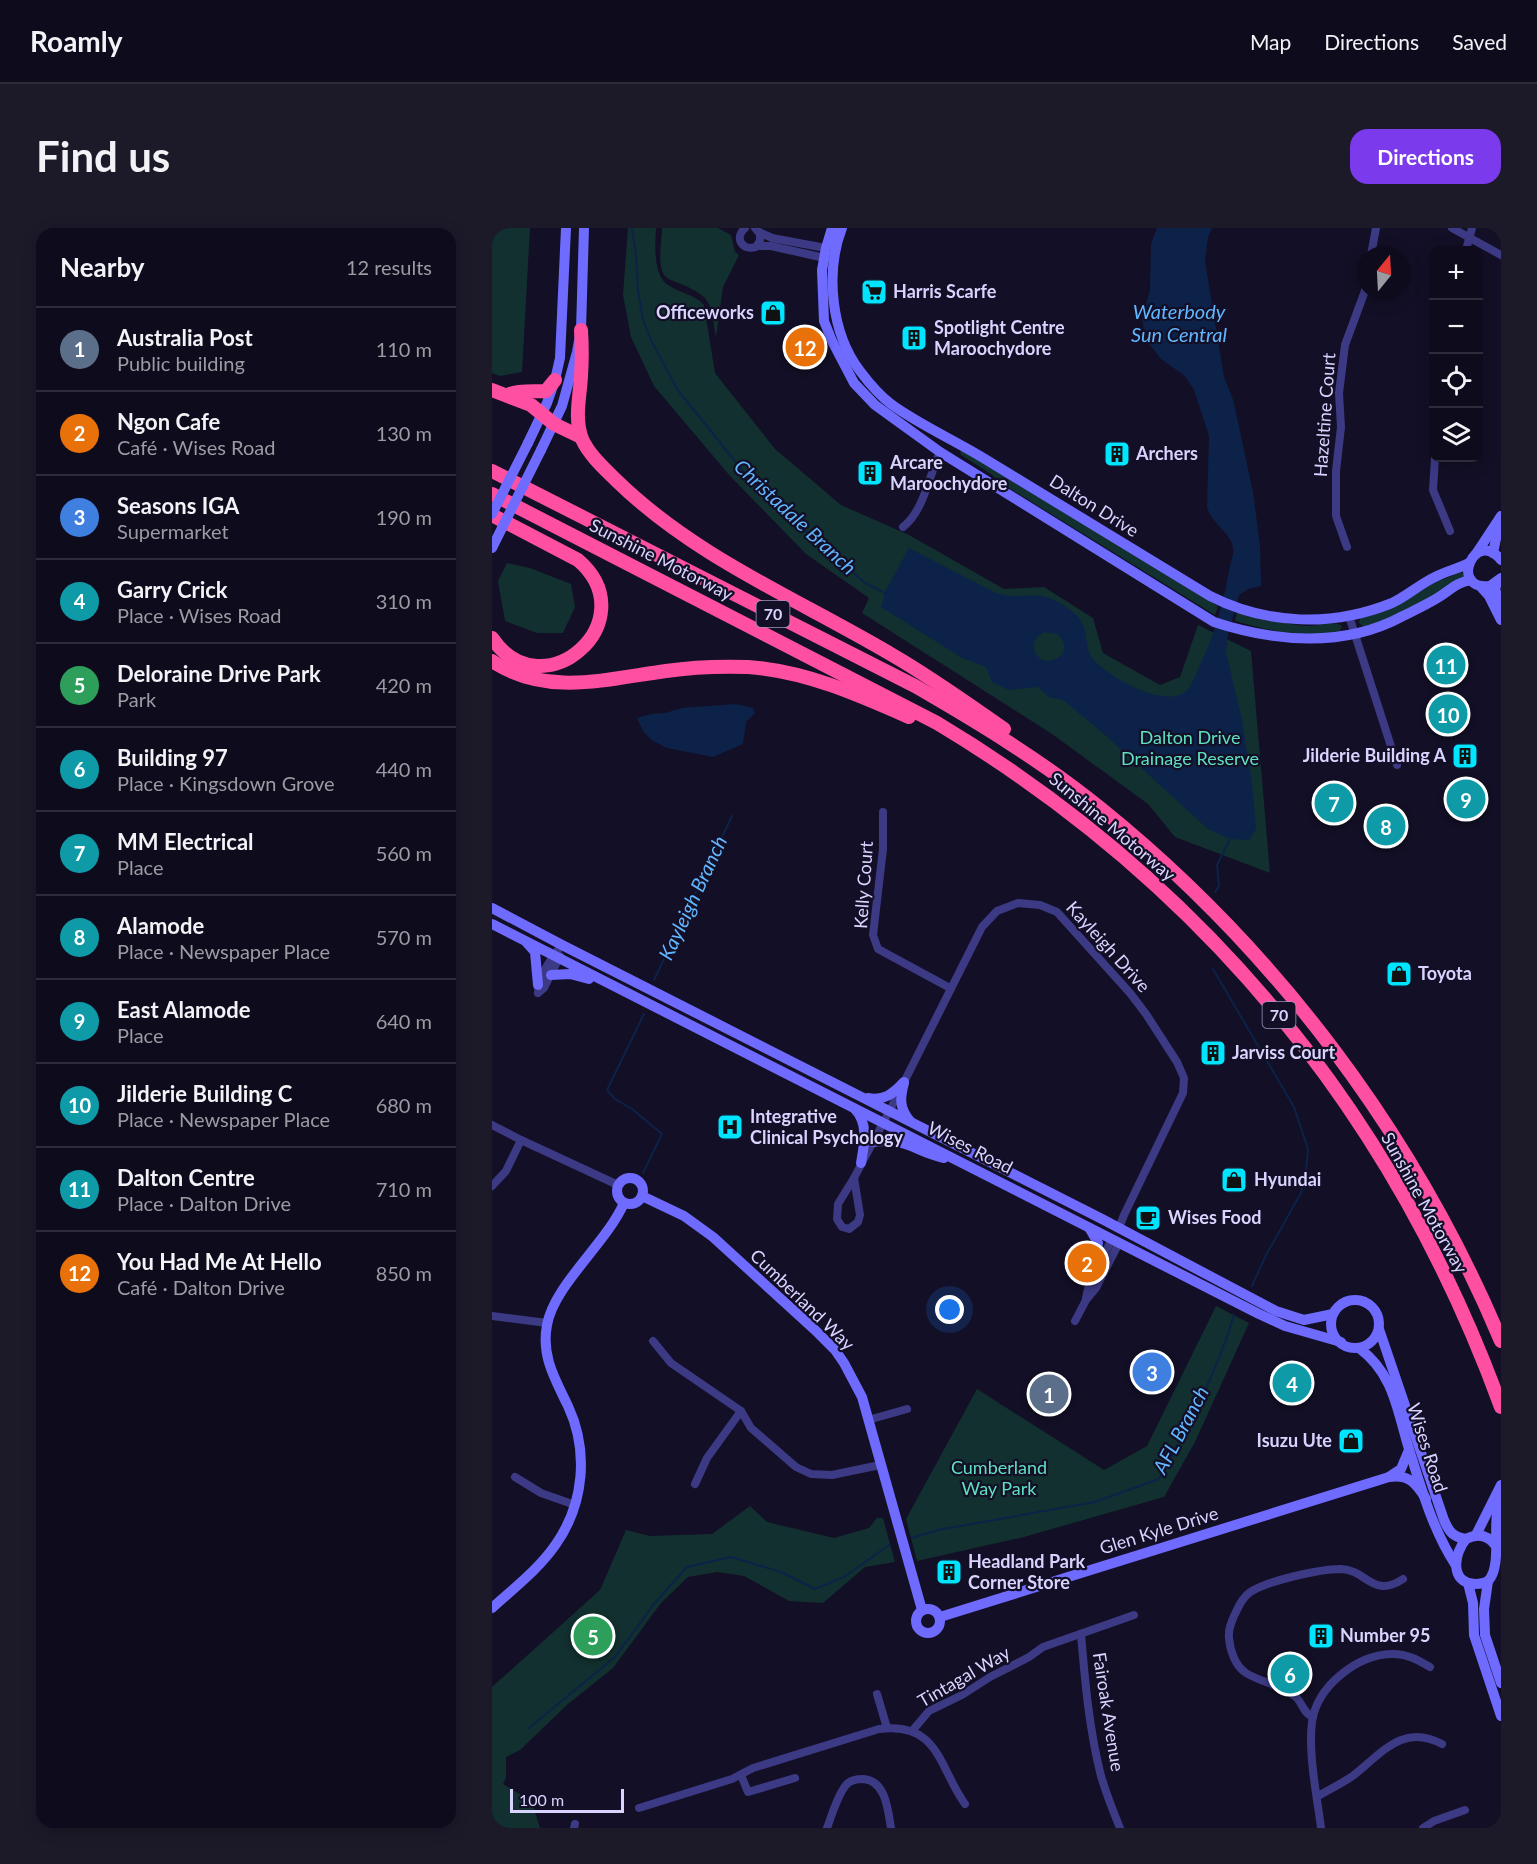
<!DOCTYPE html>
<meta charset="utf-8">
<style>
body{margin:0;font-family:Lato,sans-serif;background:#1c1929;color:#f1f3f6}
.controls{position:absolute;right:18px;top:18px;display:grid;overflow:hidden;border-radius:12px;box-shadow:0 3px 15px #0003}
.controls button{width:54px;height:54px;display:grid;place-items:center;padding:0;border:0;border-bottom:2px solid #2e2b3b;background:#0e0b1c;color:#f1f3f6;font:30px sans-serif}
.compass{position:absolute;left:865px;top:18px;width:54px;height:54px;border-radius:50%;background:#0e0b1c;box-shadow:0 3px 15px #0003;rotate:18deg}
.scale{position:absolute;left:18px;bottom:15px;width:114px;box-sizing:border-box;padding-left:6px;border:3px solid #d9d4ff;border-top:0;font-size:16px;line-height:21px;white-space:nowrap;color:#d9d4ff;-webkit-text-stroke:4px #130f26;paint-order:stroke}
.you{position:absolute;left:458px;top:1082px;width:21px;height:21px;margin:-15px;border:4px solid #fff;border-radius:50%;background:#1a73e8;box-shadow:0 0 0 9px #1a73e833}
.badge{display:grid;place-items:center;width:39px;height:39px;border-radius:50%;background:#7c3aed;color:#fff;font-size:20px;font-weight:700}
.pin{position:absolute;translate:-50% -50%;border:3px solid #fff;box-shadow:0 2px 6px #0006}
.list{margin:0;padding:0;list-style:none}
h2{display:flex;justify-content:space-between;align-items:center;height:78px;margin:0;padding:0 24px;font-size:26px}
h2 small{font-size:20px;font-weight:400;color:#9b9ba3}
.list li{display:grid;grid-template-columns:39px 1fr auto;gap:18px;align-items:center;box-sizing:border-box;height:84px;padding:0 24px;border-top:2px solid #2e2b3b}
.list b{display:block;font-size:22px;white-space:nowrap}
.list p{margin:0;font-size:20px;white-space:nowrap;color:#9b9ba3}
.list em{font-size:20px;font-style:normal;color:#9b9ba3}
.icon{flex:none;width:33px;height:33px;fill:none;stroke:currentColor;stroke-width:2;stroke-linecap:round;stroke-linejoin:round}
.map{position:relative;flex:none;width:1009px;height:1600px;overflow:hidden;border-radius:18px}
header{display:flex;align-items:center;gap:36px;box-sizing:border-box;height:84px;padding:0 30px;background:#0e0b1c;border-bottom:2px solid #2e2b3b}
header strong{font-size:28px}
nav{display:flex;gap:33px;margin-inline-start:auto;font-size:21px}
.intro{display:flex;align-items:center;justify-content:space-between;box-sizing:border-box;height:144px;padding:0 36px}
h1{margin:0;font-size:42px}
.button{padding:15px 27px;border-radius:18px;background:#7c3aed;color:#fff;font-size:21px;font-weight:700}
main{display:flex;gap:36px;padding:0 36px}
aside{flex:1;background:#0e0b1c;border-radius:18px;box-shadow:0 3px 15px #0003}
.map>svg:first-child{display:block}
.green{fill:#12302f}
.water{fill:#0c2248;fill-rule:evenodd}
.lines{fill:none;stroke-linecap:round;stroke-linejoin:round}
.stream{stroke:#0c2248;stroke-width:2}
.street{stroke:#3d3a85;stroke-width:8}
.secondary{stroke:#6f6bff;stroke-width:10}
.highway{stroke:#ff4fa3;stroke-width:14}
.secondary-bridge{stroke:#6f6bff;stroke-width:10}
.labels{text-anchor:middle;stroke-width:4.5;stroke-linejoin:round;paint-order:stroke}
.shield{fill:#130f26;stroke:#9e99be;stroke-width:1.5}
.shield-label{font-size:16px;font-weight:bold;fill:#d9d4ff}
.poi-label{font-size:18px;font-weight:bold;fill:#d9d4ff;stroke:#130f26;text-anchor:start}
.street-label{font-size:18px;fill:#d9d4ff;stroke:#130f26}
.park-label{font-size:18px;fill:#5fe0c0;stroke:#130f26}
.water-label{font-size:20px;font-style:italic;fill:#62b6ff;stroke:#130f26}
</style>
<header>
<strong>Roamly</strong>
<nav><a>Map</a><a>Directions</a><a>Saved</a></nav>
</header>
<div class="intro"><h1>Find us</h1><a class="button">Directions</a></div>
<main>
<aside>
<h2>Nearby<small>12 results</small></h2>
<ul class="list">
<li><span class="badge" style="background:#5c6f8a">1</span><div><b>Australia Post</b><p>Public building</p></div><em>110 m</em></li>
<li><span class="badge" style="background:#e8710a">2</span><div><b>Ngon Cafe</b><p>Café · Wises Road</p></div><em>130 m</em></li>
<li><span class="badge" style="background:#3f7fe0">3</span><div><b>Seasons IGA</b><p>Supermarket</p></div><em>190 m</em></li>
<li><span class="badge" style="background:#0f9aa8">4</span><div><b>Garry Crick</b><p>Place · Wises Road</p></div><em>310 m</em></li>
<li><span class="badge" style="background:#2e9e5b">5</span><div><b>Deloraine Drive Park</b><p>Park</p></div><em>420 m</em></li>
<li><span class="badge" style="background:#0f9aa8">6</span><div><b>Building 97</b><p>Place · Kingsdown Grove</p></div><em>440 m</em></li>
<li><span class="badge" style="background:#0f9aa8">7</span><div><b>MM Electrical</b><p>Place</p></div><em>560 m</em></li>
<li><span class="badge" style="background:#0f9aa8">8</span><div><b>Alamode</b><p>Place · Newspaper Place</p></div><em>570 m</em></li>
<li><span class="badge" style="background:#0f9aa8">9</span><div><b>East Alamode</b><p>Place</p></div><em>640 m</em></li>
<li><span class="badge" style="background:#0f9aa8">10</span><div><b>Jilderie Building C</b><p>Place · Newspaper Place</p></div><em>680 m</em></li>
<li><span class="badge" style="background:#0f9aa8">11</span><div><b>Dalton Centre</b><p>Place · Dalton Drive</p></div><em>710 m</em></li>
<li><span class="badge" style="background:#e8710a">12</span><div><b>You Had Me At Hello</b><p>Café · Dalton Drive</p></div><em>850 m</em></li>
</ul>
</aside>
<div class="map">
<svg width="1009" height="1600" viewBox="0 0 1009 1600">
<rect width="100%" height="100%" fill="#130f26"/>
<!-- green -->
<g class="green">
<polygon points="0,0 38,0 30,144 8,148 0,145"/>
<path d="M136,0h28c-1,16 -3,48 12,57 12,8 26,9 36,20l11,68 60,76 66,56 68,30 95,54 40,-2 49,31 10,35 57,32 20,-8 18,-52 53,26 19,222 -95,-36 -27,-33 -96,-70 -190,-121 7,-15 -63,-44 -76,-78 -76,-90 -23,-49 -8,-42z"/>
<path d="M170,0h56l13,7 4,17 4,3 -16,32 -7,50c-6,-33 -2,-39 -35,-53 -5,-2 -13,-4 -17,-9 -7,-12 -2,-34 -2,-47z"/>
<polygon points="470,222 726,378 723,387 509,255 499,246 469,227 468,224"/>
<polygon points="15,335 38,340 79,356 83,379 71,405 45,405 13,393 6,353"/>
<polygon points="970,344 972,346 972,349 907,387 872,399 867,395 868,390 941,355"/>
<path d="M745,383c23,6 48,14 72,15 11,0 24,-6 33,0l-2,5c-36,7 -71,0 -105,-10z"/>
<polygon points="724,1078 757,1095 703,1214 672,1269 532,1309 425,1333 414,1291 485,1161 612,1242 655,1218"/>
<polygon points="258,1278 275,1294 342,1310 377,1300 385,1290 391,1290 403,1334 373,1339 331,1375 297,1373 252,1348 225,1344 196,1349 169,1375 121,1440 76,1476 28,1522 14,1529 14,1550 11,1556 40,1574 48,1600 0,1600 0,1459 108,1362 134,1302 158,1308 220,1306"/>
</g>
<!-- water -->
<g class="water">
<path d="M665,0h55l-4,9 -3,24 19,116 9,22 20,93 7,53 1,41 -13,3 -9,6 -11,40 -2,17 16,68 10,63 4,46 -7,11 -19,-1 -22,-10 -104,-95 -41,-34 -14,-3 -11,-10 -30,3 -16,-8 -6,-15 -24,-9 -81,-51 5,-17 23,-42 87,45c19,6 28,1 45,3 11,1 24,10 32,16 20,16 8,34 21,48 15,17 73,51 93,30 7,-7 11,-23 16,-32 14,-28 21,-61 27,-92 1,-5 4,-12 3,-18 -2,-16 -21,-23 -26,-41l2,-71 -15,-46 -9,-14 -24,-17 -15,-19 -4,-21 8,-29 1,-46zM552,404l13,2c24,21 -19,40 -23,14 -1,-8 4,-12 10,-16z"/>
<polygon points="244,476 261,480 263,485 254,494 251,516 221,529 175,520 161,513 151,503 145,490 159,486 173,485 190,480"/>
</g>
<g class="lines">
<!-- stream -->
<g class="stream">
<polyline points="140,0 144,28 146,63 151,92 159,112 185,161 251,243 308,298 373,355 395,366"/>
<polyline points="723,664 727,658 725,637 738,611"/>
<polyline points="721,741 802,879 816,921 814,945 809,965 774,1027 760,1058"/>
<polyline points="162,752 240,588"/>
<polyline points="151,945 170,906 140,881 123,871 115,862 152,786"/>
<path d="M420,1310l26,-8 157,-28 64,-23c29,-52 58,-107 75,-164"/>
<polyline points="37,1500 123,1429 162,1376 195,1339 239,1329 289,1344 323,1361 352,1349 397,1317"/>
</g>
<!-- street -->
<g class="street">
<path d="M253,0c-11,10 -3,23 11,19l4,-6v-7l-5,-6"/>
<polyline points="960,0 1009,27"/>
<polyline points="267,4 280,10 339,21"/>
<polyline points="265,18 279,18 337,31"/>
<polyline points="974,22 980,0"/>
<polyline points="879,27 884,0"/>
<polyline points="943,230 941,262 958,303"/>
<path d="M411,299c21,-16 26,-52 37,-75"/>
<polyline points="855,319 844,288 844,243 849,199 847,165 853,117 874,60"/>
<polyline points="857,388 905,537"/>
<polyline points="391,584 391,621 381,707 386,721 458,760"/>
<path d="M46,765c0,-17 13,-35 24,-48"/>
<polyline points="46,765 52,760 68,728"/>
<polyline points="0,897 29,912 126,957"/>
<polyline points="362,950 368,987 366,994 357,1001 350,999 345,991 346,976 362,950 400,878 490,699 505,683 526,675 548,677 565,684 638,765 654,786 685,834 692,850 691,865 632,987 627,1000"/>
<polyline points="0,958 14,943 29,912"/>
<polyline points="594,1070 597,1056 620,1011"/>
<polyline points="0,1088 55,1095"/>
<polyline points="583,1093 594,1072 604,1060 627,1015"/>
<polyline points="161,1113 179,1135 249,1183 259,1200 304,1239 319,1246 340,1247 388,1237"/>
<polyline points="376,1192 415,1181"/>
<polyline points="23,1249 49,1265 83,1277"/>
<polyline points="203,1256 215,1230 249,1183"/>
<path d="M589,1406c4,47 8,95 20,142 5,17 12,35 19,52"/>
<polyline points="385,1466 395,1500"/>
<path d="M821,1489c-10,-4 -10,-13 -17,-20 -12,-11 -36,-15 -50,-24 -11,-7 -16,-23 -17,-35 -1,-8 2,-15 5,-22 4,-8 7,-17 15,-23 16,-12 71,-24 92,-24 26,1 32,30 62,10"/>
<polyline points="420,1503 437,1483 470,1467 498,1449 537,1429 551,1419 642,1387"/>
<polyline points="249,1547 256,1564 303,1550"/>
<path d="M826,1568c12,-7 25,-13 36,-21 28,-22 49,-52 88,-31"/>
<path d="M147,1580l93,-29 21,-11 126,-39c60,-8 60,39 86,75"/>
<polyline points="82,1600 83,1596"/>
<path d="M335,1600c5,-13 10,-32 19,-43 4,-5 11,-6 17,-6 23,1 25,32 28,49"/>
<path d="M829,1600c-4,-32 -13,-74 -9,-106 5,-36 45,-67 79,-68 15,-1 27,6 39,13"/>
<polyline points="931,1600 942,1593 973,1582"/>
</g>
<!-- secondary -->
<g class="secondary">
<path d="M340,0l-6,20 -4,22 2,51 8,20 22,42 21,22 65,47 274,170c61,20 130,26 189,-6 12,-6 25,-12 36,-19 13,-8 16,-14 32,-17"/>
<path d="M350,0c-17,44 -11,105 18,143 9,12 19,24 31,33 27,20 65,37 94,55 75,45 150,91 225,137 57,29 123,31 182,7 15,-7 28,-19 43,-26 11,-6 23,-8 34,-14"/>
<polyline points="36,215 55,175 63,152 68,130 74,0"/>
<polyline points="49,222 70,178 85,124 89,102 92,0"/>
<polyline points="0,320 10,300"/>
<polyline points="1001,325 1007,296"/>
<polyline points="984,326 1009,288"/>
<path d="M1009,332c-26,-33 -53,31 -11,26l11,-8"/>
<polyline points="1005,354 1003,362 1009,376"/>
<polyline points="988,358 997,368 1009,392"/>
<polyline points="0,680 70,717 610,991 784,1083 812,1092 841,1086"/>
<polyline points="0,696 767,1086 793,1098 849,1114"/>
<polyline points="35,715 43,724 46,757"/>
<polyline points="59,747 78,746 97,751"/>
<path d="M412,855c-4,15 -5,25 6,38"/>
<path d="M376,870c16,3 25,-4 36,-16"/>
<path d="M363,881c14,15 9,36 6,54"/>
<path d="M380,914c35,-5 41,9 72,16"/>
<circle cx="138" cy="963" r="13"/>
<polyline points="150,968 192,988 221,1009 323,1102 343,1122 352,1135 370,1169 430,1382"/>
<polyline points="598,1001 606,1015 601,1046"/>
<circle cx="863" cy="1096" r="24"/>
<path d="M887,1101l65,191c5,12 9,17 22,19"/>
<path d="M867,1120c35,26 38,62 50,101 12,39 24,81 46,115"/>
<polyline points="897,1249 909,1241 917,1222"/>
<polyline points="984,1307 1009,1257"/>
<path d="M1004,1318c-8,-11 -18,-13 -30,-7 -12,14 -17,44 9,45 4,0 10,-1 13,-3 13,-12 6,-49 9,-67 0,-6 3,-12 4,-18"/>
<polyline points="996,1353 992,1381 993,1407 1009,1455"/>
<polyline points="976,1355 981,1375 982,1407 1009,1488"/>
<path d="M0,1380c22,-20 47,-39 64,-64 28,-40 33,-93 12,-138 -13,-27 -27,-50 -21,-81 7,-40 59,-81 77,-122"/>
<circle cx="436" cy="1393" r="12"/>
<path d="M448,1389l449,-140c20,-3 27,6 37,22"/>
</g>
<!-- highway -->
<g class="highway">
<path d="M89,102c1,16 1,31 0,46 -1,21 -7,42 1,63 7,16 23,30 35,42 79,77 183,119 277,175 38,22 74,48 110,73"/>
<polyline points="0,162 39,177 62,196 89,209"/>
<path d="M18,166c8,-4 26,-2 36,-3l9,-11"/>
<path d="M0,243l423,215c64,37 127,75 185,122 175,141 314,326 401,533"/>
<path d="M0,266l445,229c267,160 457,391 564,684"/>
<path d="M0,287l86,45c70,60 -35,153 -86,78"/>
<path d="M0,433c54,36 115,18 174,10 27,-4 54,-5 82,-4 57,4 109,27 161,50"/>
</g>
<!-- secondary-bridge -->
<g class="secondary-bridge">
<polyline points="0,286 36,215"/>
<polyline points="10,300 49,222"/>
</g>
</g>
<!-- icons -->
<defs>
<g id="supermarket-square" transform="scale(1.35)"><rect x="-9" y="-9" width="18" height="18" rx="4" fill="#00e5ff" stroke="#130f26"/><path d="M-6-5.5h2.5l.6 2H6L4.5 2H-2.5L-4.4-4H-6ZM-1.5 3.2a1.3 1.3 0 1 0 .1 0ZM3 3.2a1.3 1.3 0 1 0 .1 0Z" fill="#111"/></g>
<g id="shop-square" transform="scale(1.35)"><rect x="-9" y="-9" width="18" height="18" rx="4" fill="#00e5ff" stroke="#130f26"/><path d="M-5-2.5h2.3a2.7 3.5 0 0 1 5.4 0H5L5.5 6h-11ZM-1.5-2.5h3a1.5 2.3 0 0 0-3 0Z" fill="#111"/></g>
<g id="building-square" transform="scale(1.35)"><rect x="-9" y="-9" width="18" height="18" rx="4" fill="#00e5ff" stroke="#130f26"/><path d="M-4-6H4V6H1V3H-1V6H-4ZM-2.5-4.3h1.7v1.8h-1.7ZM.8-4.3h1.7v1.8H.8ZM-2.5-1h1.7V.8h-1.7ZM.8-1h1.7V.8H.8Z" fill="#111"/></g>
<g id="hospital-square" transform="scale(1.35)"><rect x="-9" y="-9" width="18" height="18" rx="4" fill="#00e5ff" stroke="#130f26"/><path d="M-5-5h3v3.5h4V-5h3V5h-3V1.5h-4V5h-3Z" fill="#111"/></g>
<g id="cafe-square" transform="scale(1.35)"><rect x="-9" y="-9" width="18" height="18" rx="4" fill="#00e5ff" stroke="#130f26"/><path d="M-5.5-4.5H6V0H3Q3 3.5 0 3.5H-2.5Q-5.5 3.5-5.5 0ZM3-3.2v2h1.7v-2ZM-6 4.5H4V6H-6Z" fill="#111"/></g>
</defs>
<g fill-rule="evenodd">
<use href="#supermarket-square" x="382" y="64"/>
<use href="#shop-square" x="281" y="85"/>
<use href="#building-square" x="422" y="110"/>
<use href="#building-square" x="625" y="226"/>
<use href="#building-square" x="378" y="245"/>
<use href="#building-square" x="973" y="528"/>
<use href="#shop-square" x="907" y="746"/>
<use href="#building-square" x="721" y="825"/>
<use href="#hospital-square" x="238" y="899"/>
<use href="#shop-square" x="742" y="952"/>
<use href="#cafe-square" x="656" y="990"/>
<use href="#shop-square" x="859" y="1213"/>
<use href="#building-square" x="457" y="1344"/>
<use href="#building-square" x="829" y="1408"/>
</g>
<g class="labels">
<!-- shield labels -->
<g class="shield">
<rect x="264.5" y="373" width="33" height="26" rx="4.5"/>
<rect x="770.5" y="774" width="33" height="26" rx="4.5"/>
</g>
<g class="shield-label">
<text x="281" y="392">70</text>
<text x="787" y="793">70</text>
</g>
<!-- poi labels -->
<g class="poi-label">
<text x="401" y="70">Harris Scarfe</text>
<text x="262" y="91" text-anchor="end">Officeworks</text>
<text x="442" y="106">Spotlight Centre<tspan x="442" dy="21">Maroochydore</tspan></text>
<text x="644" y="232">Archers</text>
<text x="398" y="241">Arcare<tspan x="398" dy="21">Maroochydore</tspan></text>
<text x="954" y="534" text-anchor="end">Jilderie Building A</text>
<text x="926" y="752">Toyota</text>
<text x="740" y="831">Jarviss Court</text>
<text x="258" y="895">Integrative<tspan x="258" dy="21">Clinical Psychology</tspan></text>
<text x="762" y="958">Hyundai</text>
<text x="676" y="996">Wises Food</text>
<text x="840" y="1219" text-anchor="end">Isuzu Ute</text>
<text x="476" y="1340">Headland Park<tspan x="476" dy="21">Corner Store</tspan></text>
<text x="848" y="1414">Number 95</text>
</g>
<!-- street labels -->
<g class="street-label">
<text transform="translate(833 187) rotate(-86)" y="6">Hazeltine Court</text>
<text transform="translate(602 278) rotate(32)" y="6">Dalton Drive</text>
<text transform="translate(169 332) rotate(27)" y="6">Sunshine Motorway</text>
<text transform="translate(620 599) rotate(40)" y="6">Sunshine Motorway</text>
<text transform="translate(372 657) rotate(-86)" y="6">Kelly Court</text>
<text transform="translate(616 719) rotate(48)" y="6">Kayleigh Drive</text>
<text transform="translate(478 920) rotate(27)" y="6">Wises Road</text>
<text transform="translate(932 975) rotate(61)" y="6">Sunshine Motorway</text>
<text transform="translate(310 1072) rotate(44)" y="6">Cumberland Way</text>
<text transform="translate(935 1220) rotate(72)" y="6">Wises Road</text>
<text transform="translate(667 1303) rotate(-17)" y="6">Glen Kyle Drive</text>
<text transform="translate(472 1449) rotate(-30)" y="6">Tintagal Way</text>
<text transform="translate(616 1484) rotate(81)" y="6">Fairoak Avenue</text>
</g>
<!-- park labels -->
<g class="park-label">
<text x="698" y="516">Dalton Drive<tspan x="698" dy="21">Drainage Reserve</tspan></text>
<text x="507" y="1246">Cumberland<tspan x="507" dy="21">Way Park</tspan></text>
</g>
<!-- water labels -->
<g class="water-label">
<text x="687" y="91">Waterbody<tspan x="687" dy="23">Sun Central</tspan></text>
<text transform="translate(303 289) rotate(43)" y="7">Christadale Branch</text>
<text transform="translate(201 670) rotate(-65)" y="7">Kayleigh Branch</text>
<text transform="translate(689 1202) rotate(-62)" y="7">AFL Branch</text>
</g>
</g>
</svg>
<div class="controls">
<button>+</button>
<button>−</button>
<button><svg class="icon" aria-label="locate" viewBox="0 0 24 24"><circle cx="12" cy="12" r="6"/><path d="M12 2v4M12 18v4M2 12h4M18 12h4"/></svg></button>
<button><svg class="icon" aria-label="layers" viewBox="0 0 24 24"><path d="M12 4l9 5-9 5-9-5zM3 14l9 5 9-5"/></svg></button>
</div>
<svg class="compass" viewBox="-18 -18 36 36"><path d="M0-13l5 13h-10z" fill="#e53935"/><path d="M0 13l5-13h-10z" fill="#9b9ba3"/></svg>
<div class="scale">100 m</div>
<div class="you"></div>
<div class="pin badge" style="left:557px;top:1166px;background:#5c6f8a">1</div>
<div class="pin badge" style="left:595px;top:1035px;background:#e8710a">2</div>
<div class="pin badge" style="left:660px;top:1144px;background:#3f7fe0">3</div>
<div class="pin badge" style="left:800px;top:1155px;background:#0f9aa8">4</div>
<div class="pin badge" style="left:101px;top:1408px;background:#2e9e5b">5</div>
<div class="pin badge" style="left:798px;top:1446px;background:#0f9aa8">6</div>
<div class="pin badge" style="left:842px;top:575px;background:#0f9aa8">7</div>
<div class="pin badge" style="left:894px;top:598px;background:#0f9aa8">8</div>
<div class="pin badge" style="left:974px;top:571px;background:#0f9aa8">9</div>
<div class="pin badge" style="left:956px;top:486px;background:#0f9aa8">10</div>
<div class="pin badge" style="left:954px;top:437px;background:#0f9aa8">11</div>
<div class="pin badge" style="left:313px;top:119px;background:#e8710a">12</div>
</div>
</main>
